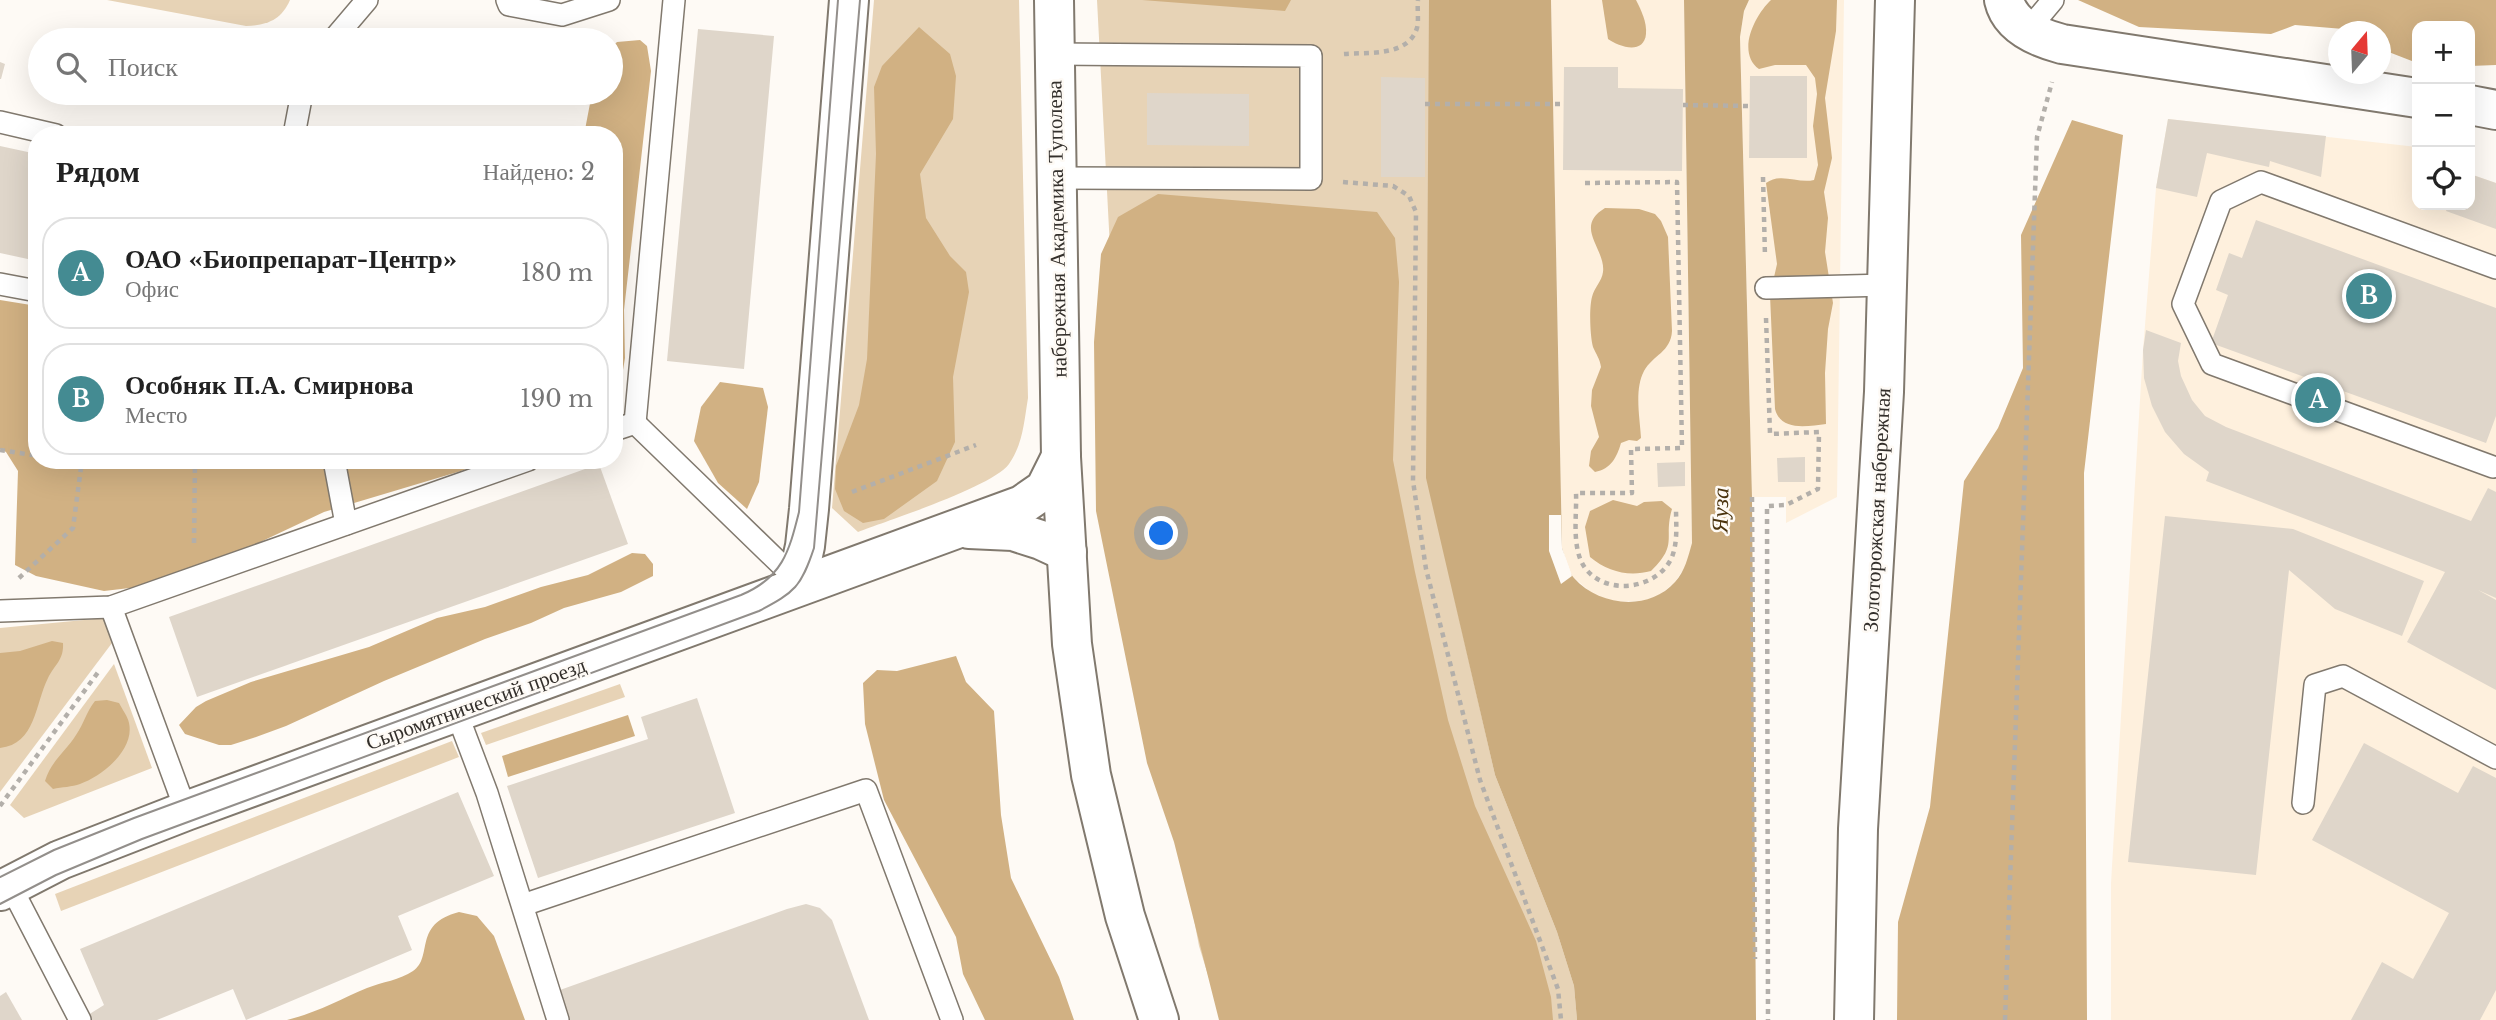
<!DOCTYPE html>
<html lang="ru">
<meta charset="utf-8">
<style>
body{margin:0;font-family:"Libre Baskerville",serif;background:#f2f2f2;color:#222}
.controls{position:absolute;right:21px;top:21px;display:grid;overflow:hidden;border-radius:14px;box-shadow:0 7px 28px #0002}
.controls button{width:63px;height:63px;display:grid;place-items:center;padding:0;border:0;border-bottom:2px solid #e0e0e0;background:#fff;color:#222;font:35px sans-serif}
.compass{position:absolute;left:2328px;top:21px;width:63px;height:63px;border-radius:50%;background:#fff;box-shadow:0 7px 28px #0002;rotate:19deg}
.you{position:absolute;left:1162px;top:534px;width:24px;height:24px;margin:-18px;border:5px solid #fff;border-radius:50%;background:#1a73e8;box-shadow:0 0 0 10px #1a73e833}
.badge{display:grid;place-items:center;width:46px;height:46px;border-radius:50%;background:#448b92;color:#fff;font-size:23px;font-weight:700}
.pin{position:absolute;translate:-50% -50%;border:4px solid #fff;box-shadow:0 2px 7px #0006}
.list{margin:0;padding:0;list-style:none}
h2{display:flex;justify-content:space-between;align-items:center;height:91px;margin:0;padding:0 28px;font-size:30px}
h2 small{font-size:23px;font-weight:400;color:#767676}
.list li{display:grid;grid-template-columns:46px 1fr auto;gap:21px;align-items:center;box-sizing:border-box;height:112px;margin:0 14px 14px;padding:0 14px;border:2px solid #e0e0e0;border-radius:28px}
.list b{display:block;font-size:26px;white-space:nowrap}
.list p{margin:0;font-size:23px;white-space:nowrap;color:#767676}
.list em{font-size:23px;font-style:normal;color:#767676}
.icon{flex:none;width:38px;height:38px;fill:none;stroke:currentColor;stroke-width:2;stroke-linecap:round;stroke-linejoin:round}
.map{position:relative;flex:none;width:2496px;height:1020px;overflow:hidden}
.search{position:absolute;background:#fff;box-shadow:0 7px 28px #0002;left:28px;top:28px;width:595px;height:77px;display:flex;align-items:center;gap:18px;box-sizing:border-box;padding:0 24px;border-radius:38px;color:#767676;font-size:26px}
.panel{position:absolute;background:#fff;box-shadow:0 7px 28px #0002;left:28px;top:126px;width:595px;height:343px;border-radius:28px}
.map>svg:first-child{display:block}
.built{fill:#fef0dd}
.green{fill:#e7d3b6}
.forest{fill:#d1b183}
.water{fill:#cbac7e}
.pier{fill:#fefaf5}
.building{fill:#dfd6ca}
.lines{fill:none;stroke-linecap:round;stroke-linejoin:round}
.service-casing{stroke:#81796e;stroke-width:24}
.minor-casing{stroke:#81796e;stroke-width:42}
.secondary-casing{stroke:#81796e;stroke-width:42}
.path{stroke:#b3afaa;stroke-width:4.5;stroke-dasharray:5 5;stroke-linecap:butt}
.service{stroke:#fff;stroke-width:21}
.minor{stroke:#fff;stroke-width:38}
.secondary{stroke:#fff;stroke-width:38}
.tram{stroke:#938f8b;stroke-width:2}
.labels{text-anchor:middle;stroke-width:5;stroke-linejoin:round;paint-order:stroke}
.street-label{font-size:21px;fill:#332f2b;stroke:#fefaf5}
.water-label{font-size:23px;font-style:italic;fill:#4b340f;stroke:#fefaf5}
</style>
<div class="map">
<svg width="2496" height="1020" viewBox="0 0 2496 1020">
<rect width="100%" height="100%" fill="#fefaf5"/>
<!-- built -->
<g class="built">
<polygon points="1551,0 1684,0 1692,543 1687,564 1675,582 1661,594 1644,601 1616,602 1594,595 1572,576 1562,548"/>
<polygon points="1749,0 1844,0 1837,497 1786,523 1786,497 1752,497 1740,37 1744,11"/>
<polygon points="2168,119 2417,147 2417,205 2470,205 2470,174 2496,183 2496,1020 2111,1020 2111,883 2143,350 2156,188"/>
</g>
<!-- green -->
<g class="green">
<path d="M107,0h183c-9,20 -22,25 -44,26z"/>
<path d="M874,0h145l9,398c-4,24 -5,46 -19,66 -17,23 -120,56 -151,68l-26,-24z"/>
<polygon points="1097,0 1429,0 1429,124 1454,596 1495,775 1557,932 1574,986 1577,1020 1222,1020 1199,946 1163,755 1123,496"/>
<polygon points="105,618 112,643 0,792 0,628"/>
<polygon points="114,664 152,768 24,818 10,805"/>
<polygon points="620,684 625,697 486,745 481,733"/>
<polygon points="452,741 459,757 61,911 55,894"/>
</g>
<!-- forest -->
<g class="forest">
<polygon points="1142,0 1291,0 1285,11"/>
<path d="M1602,0h34c5,10 11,22 10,34 -2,21 -27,13 -38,5z"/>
<path d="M1771,0h66l-1,31 -11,67 7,60 -8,34 4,26 -3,34 8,51 -5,26 -3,44 1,51c-18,2 -45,8 -51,-15l-5,-114 7,-31 -11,-81c15,-11 32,1 48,-3l4,-15 -5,-39 4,-32 -2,-16 -9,-13h-31l-16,4c-23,-17 -4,-54 12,-69z"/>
<polygon points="2078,0 2496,0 2496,65 2470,66 2470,26 2417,26 2417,63 2381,49 2380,32 2295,25 2271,34 2139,27"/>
<polygon points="919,27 950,54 956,76 953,119 920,174 926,218 950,256 966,272 969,292 953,377 955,442 937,481 884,519 863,523 844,511 835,489 836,466 859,405 867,359 876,154 874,87 882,66"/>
<polygon points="640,40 647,46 651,71 624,310 625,358 619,394 614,401 614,135 584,135 592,93 611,93 611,48 617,42"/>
<polygon points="2072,120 2123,135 2084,473 2087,1020 1897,1020 1898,922 1930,807 1964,481 1998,428 2023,368 2021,235"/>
<polygon points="1158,194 1377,212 1395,238 1399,282 1393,460 1415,572 1448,720 1475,806 1536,941 1551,997 1553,1020 1219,1020 1174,842 1147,763 1096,511 1094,342 1101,254 1118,217"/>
<path d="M1605,208l34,1 16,5 6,7 7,16 4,94c-1,21 -19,24 -28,40 -10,19 -4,47 -3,67l-4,3 -8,-1 -8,3c-4,14 -10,26 -26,29l-6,-6 2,-15 8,-14 -8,-31 1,-16 9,-23c-1,-8 -5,-13 -8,-20 -3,-11 -4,-39 -1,-50 2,-9 10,-16 11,-25 3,-23 -30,-45 2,-64z"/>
<polygon points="0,300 37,306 37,460 489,460 461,471 324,512 173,583 104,591 36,576 15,565 18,471 6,452 0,449"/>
<polygon points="720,382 763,388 768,407 759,482 747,509 718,483 694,441 701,407"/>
<path d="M1613,500l24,6 7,-4 18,-1 10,8c-9,30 7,35 -21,62 -22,6 -43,1 -61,-14l-5,-30 5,-16z"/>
<polygon points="632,553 645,554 653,564 653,576 621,592 564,608 531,623 485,639 384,681 286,726 253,738 231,745 219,745 185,734 179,725 196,707 206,701 251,682 369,647 437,618 485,607 541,587 588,575"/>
<path d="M52,641l11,2c1,17 -8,21 -15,35 -13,26 -12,66 -48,70v-95l20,-2z"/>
<polygon points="956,656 966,682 994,711 1001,815 1011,878 1059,977 1074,1020 985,1020 963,974 956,937 884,800 865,724 863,683 877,670 897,671"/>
<path d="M107,700l12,3c3,6 9,14 10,20 6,27 -27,53 -49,61 -8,3 -18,3 -27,5l-8,-8c6,-20 21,-30 31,-46 8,-11 10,-23 19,-34z"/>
<polygon points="628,715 635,736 508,777 502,756"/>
<path d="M459,912l18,4 17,20 31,84h-238c29,-7 54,-21 80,-32 15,-6 33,-8 46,-17 21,-14 -1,-47 46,-59z"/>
</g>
<!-- water -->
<path class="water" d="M1429,0h122l11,548c3,9 5,23 12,30 25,28 74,34 101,4 10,-11 13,-25 17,-39l-8,-543h65l-5,11 -4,26 12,460 4,523h-179l-3,-34 -17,-54 -62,-157 -69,-297z"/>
<!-- pier -->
<polygon class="pier" points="1549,515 1561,515 1562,548 1572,576 1561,584 1549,551"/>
<!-- building -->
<g class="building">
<polygon points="698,29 774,36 744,369 667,361"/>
<polygon points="0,62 5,64 1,79 0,79"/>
<polygon points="1564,67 1618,67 1618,88 1683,89 1682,171 1563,170"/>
<polygon points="1750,76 1807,76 1807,158 1749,158"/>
<polygon points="1381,77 1425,78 1425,177 1381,177"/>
<polygon points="1147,93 1249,94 1249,146 1147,145"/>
<polygon points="2168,119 2326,136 2321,177 2270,161 2269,167 2207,153 2197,197 2156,188"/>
<polygon points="0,146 37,154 37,261 0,253"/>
<polygon points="2470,174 2496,183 2496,229 2446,211 2448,205 2470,205"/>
<polygon points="2256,220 2496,308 2496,416 2486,443 2211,343 2228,295 2216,290 2229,253 2242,258"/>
<polygon points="2146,330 2181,343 2178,361 2181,376 2192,400 2205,416 2226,427 2471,521 2488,488 2496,492 2496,598 2478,590 2496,600 2496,690 2407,642 2445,572 2206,481 2209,472 2184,454 2165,432 2152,406 2144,378 2143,350"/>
<polygon points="1805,457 1805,482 1778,482 1777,458"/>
<polygon points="1685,462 1685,486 1658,487 1657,463"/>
<polygon points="599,464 628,544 197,697 169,617"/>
<polygon points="2165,516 2293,529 2424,581 2402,636 2335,609 2289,570 2256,875 2128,862"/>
<polygon points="697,698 735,813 538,878 507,786 648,739 641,717"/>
<polygon points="2364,743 2458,793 2473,766 2496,778 2496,990 2480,1020 2351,1020 2382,962 2413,979 2449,913 2312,840"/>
<polygon points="458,792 494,876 398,916 412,950 246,1020 233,989 157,1020 80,1020 104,1005 80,949"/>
<polygon points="806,904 820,908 832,920 869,1020 570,1020 560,990 787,909"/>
<polygon points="6,992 22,1020 0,1020 0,996"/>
</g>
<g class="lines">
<!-- service casing -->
<g class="service-casing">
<g id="service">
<polyline points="507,0 509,5 562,15 609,0"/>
<polyline points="2027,31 2053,0"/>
<polyline points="333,40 367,0"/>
<polyline points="1054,54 1311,56 1311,179 1057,178"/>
<polyline points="0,122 56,135"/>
<polyline points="294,135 302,93"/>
<polyline points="0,284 37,291"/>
<polyline points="1766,288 1887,285"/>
<polyline points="635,423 674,0"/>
<polyline points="635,423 797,580"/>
<polyline points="614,430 635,423"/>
<polyline points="334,460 346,524"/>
<polyline points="2493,467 2212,364 2183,304 2221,201 2261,182 2496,268"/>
<polyline points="111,607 186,811"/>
<polyline points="0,611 111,607 528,460"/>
<polyline points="456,711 487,793 558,1020"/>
<polyline points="2303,803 2315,685 2343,676 2496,758"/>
<polyline points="10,885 80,1020"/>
<polyline points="523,905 866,790 952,1020"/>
</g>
</g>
<!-- minor casing -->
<g class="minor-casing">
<g id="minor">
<path d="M2004,0c6,26 35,38 58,44l355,54"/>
<polyline points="2470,105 2496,110"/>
<polyline points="969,529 1013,531 1041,540 1067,552"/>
<polyline points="796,587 805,546 809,509 849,0"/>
<polyline points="0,891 60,860 186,811 1022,505 1045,489 1061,457"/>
</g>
</g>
<!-- secondary casing -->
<g class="secondary-casing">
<g id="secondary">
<polyline points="1054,0 1061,457 1072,644 1091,775 1125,916 1159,1020"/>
<polyline points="1854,1020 1858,829 1884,392 1895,0"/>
</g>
</g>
<!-- path -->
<g class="path">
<path d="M1344,54c24,-2 64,3 73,-26 2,-8 0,-20 1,-28"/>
<polyline points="1425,104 1563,104"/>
<polyline points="1683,105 1750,106"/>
<polyline points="1763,177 1765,257"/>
<polyline points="1343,182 1393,186 1409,196 1416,212 1413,481 1426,569 1480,780 1558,989 1561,1020"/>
<path d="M1585,183l92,-1 5,266 -51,1 1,44h-56c1,23 -5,55 9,75 22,29 73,21 87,-11 6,-16 4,-33 4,-49"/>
<polyline points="614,203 623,198"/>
<polyline points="1766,318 1770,434 1819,432 1818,489 1786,505 1767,506 1768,1020"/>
<polyline points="0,450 32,455 37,451"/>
<polyline points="852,492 976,445"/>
<polyline points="1752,497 1755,959"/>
<polyline points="194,543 195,460"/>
<polyline points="19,578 73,528 82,460"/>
<polyline points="0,806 99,671"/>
<polyline points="2005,1020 2037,137 2052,82"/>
</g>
<!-- service -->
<use href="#service" class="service"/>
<!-- minor -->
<use href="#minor" class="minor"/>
<!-- secondary -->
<use href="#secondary" class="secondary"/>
<!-- tram -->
<g class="tram">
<path d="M0,877l54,-27 80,-32 607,-223c41,-17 48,-43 58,-83l39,-512"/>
<path d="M0,904l56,-29 86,-36 617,-228c36,-19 42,-24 55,-63l46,-548"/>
</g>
</g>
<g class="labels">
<!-- street labels -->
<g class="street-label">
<text transform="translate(1057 229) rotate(-91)" y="7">набережная Академика Туполева</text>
<text transform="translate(1877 510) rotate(-87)" y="7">Золоторожская набережная</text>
<text transform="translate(476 704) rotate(-20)" y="7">Сыромятнический проезд</text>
</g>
<!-- water labels -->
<g class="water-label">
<text transform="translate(1720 510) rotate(-89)" y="8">Яуза</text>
</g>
</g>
</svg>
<div class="controls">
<button>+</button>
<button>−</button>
<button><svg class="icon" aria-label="locate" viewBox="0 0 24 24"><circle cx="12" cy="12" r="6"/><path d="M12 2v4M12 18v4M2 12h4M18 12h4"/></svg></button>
</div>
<svg class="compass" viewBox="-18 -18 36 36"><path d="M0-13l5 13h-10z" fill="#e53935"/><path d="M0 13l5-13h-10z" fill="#767676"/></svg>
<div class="you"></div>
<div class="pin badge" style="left:2318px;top:400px">A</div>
<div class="pin badge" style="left:2369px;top:296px">B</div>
<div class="search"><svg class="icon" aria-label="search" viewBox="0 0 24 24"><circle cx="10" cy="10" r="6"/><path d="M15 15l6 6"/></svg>Поиск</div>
<section class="panel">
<h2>Рядом<small>Найдено: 2</small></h2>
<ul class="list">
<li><span class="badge">A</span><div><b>ОАО «Биопрепарат-Центр»</b><p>Офис</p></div><em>180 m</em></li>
<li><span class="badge">B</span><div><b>Особняк П.А. Смирнова</b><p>Место</p></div><em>190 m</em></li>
</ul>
</section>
</div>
